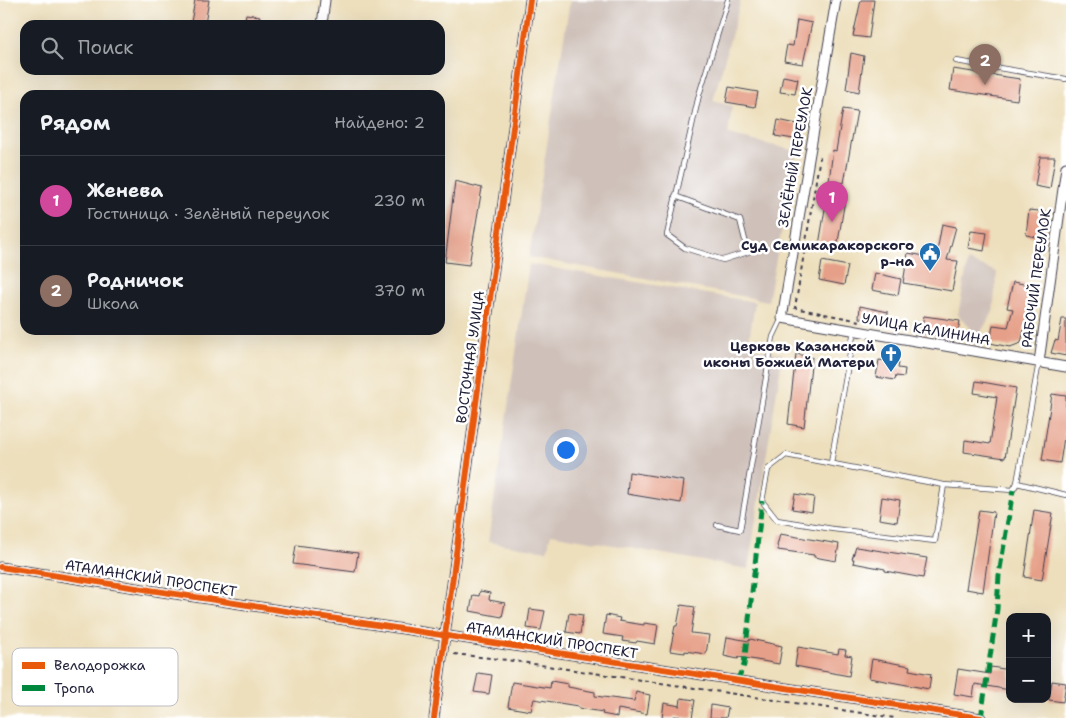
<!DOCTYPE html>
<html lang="ru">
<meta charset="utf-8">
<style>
body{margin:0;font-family:"Shantell Sans",sans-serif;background:#242831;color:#f1f3f6}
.controls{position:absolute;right:15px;bottom:15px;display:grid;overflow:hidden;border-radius:10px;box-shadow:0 5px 20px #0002}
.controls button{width:45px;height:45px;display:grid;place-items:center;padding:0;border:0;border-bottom:1px solid #363941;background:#171b24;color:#f1f3f6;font:25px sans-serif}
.you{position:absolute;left:565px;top:449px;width:18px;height:18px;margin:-12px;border:4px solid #fff;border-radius:50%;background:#1a73e8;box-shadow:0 0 0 8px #1a73e833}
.badge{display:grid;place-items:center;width:32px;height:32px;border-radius:50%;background:#1f6fb2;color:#fff;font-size:16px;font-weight:700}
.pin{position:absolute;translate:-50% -41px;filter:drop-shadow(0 1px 2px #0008)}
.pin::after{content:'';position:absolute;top:26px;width:18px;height:15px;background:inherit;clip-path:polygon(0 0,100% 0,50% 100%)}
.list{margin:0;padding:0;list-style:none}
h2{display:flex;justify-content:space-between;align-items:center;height:65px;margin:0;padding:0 20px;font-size:21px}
h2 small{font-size:16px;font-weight:400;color:#9ea1a6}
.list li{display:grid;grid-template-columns:32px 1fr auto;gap:15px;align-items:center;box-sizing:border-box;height:90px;padding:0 20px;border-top:1px solid #363941}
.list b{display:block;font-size:19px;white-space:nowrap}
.list p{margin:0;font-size:16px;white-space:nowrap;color:#9ea1a6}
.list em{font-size:16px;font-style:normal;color:#9ea1a6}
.icon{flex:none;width:28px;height:28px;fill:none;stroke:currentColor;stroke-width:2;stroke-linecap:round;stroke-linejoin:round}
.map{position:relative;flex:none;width:1066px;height:718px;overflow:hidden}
.search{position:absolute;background:#171b24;box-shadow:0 5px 20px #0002;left:20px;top:20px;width:425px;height:55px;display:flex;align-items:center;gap:12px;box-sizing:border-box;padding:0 18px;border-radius:15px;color:#9ea1a6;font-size:19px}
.panel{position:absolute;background:#171b24;box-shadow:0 5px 20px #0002;left:20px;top:90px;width:425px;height:245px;border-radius:15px}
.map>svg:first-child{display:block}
.industrial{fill:#cfc1ba}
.building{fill:#e6a089}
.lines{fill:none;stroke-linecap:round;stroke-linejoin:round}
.service-casing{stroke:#403e4e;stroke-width:6}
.minor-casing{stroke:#403e4e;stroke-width:11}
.path{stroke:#403e4e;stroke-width:2;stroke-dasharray:4 4;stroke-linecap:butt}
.service{stroke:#fff;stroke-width:4.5}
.minor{stroke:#fff;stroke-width:9}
.quiet{stroke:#00873e;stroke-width:5;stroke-dasharray:10 5;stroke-linecap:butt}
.cycleway-casing{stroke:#fff;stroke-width:9}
.cycleway{stroke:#e8590c;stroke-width:6}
.labels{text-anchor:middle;stroke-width:5;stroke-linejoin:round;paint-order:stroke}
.street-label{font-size:14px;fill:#22223b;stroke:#fff}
.poi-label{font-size:14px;font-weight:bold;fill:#22223b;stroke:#fff;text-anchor:end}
.key{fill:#fff;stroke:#bdbdc4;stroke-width:1}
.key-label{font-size:14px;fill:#22223b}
</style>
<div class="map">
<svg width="1066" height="718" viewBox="0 0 1066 718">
<rect width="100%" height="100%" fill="#fff"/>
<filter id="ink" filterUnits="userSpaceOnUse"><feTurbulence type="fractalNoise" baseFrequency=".02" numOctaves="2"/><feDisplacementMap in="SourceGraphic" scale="10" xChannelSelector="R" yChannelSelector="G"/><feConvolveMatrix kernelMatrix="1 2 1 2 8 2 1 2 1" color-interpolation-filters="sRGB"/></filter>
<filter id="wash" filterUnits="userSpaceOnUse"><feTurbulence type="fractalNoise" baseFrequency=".0096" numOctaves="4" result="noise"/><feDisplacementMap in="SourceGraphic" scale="20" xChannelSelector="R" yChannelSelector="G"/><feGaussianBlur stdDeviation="1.12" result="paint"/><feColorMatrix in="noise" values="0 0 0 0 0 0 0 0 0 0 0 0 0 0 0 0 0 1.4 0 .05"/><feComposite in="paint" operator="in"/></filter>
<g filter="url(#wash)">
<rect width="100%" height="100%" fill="#eddfbc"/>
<!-- industrial -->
<g class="industrial">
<polygon points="570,0 741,0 713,101 732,106 728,135 797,151 768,301 529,257"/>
<polygon points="968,261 997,272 993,312 982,330 981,345 974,346 973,331 958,315"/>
<polygon points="529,264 755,302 748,347 783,354 748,569 551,534 547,551 488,542"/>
</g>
<g id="blocks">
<!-- building -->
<g class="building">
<polygon points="195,0 209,0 205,24 191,22"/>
<polygon points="861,0 874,0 869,38 853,36"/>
<polygon points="246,14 260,16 258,25 244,25"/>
<polygon points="797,20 812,23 803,64 784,61 787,45 793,46"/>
<polygon points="851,53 864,56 859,92 846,89"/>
<polygon points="953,69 1020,79 1017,100 950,90"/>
<polygon points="783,76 798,79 795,94 780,92"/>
<polygon points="729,87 758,92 755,107 726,102"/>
<polygon points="843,109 857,111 844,183 829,181 833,150 836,151"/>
<polygon points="778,120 797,124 794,139 775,136"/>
<polygon points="1040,157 1055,157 1050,189 1035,186"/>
<polygon points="455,181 482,188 469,265 445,262"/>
<polygon points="827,197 845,200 837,248 819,245"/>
<polygon points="1029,210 1049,212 1046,239 1026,235"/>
<polygon points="942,224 956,227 947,260 958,261 952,291 903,283 908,253 936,258"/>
<polygon points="971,231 987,233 984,251 968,248"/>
<polygon points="822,261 848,266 844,285 819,280"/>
<polygon points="875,273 901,279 898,295 872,290"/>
<polygon points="1013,282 1034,286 1030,312 1028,312 1021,343 1010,347 990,343 993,325 1008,327 1013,309 1007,308"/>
<polygon points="860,306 888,312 888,322 859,318"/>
<polygon points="924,316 960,321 957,337 920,333"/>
<polygon points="1062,319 1066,319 1066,356 1051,353 1055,340 1058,341"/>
<polygon points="796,354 812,357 804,427 788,424"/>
<polygon points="879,360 899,363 898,368 905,369 904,377 896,376 895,380 876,377"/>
<polygon points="976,381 1016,388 1005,458 964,452 965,440 990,444 997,397 974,393"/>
<polygon points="1052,394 1066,396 1066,425 1060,463 1042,460"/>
<polygon points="629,472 684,481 681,503 627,494"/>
<polygon points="795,494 814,497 812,512 792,509"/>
<polygon points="882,497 900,500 897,522 879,519"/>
<polygon points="979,510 994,512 983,592 966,589"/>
<polygon points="1034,510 1053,513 1042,580 1024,577"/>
<polygon points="780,534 839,544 836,561 814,557 814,555 778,550 778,547 777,546"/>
<polygon points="296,545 358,553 355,572 293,564"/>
<polygon points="856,547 927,558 923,578 885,571 885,569 853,563 854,559 852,559"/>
<polygon points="480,591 490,593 489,600 505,603 502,617 470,611 473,595 479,596"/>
<polygon points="681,605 695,607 691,633 709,635 706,654 685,651 685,653 670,651 675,626 677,626"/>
<polygon points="530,609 545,611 541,630 527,628"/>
<polygon points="569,613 583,615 580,634 566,632"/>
<polygon points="606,615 620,618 619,621 644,625 644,623 658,625 655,644 637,641 636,643 622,641 623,637 603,634"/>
<polygon points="727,637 749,641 750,639 782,646 779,664 739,657 738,659 724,656"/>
<polygon points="798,647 838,654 839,649 846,650 845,655 852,656 849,676 795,666"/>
<polygon points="872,659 910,666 909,670 931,674 929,689 869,678"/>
<polygon points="991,667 1010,670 1010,690 975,684 973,697 954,694 958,669 990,674"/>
<polygon points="478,673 492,675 489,694 474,692"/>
<polygon points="551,681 568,684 568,687 595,692 595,696 634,701 636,692 650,695 647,714 618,709 617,717 602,714 603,712 578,708 578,706 534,699 531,711 508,707 512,682 550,688"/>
<polygon points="1052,681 1066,683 1063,702 1049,700"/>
<polygon points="681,698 695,700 692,718 674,716 674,718 662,718 664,703 680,706"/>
<polygon points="711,705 728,708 726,718 710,718"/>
</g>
</g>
</g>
<g filter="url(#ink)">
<use href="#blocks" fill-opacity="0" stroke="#403e4e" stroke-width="1"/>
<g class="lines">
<!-- service casing -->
<g class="service-casing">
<g id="service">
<polyline points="956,61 1066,79"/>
<polyline points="675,196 740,220 748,252 723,260 685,248 667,235 699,95 728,0"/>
<polyline points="831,463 854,330"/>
<polyline points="1017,483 1066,495"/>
<polyline points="944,485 935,541 833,529 777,520 762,501 768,469 786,455 944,485 1013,490 1017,483 1039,362"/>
<polyline points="717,525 740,530 773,337 782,318"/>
</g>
</g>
<!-- minor casing -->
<g class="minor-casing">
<g id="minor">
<polyline points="836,0 782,318 1066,367"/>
<polyline points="322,25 325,0"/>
<polyline points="1039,362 1066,167"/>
<polyline points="0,567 981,718"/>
<polyline points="434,718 530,0"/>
</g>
</g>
<!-- path -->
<g class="path">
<polyline points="820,156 795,308 860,321"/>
<polyline points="454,654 507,660 895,718"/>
</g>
<!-- service -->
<use href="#service" class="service"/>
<!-- minor -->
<use href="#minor" class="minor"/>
<!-- quiet -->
<g class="quiet">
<polyline points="737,681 744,665 762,501"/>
<polyline points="981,718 997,609 999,575 1013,490"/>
</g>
<!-- cycleway casing -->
<g class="cycleway-casing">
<g id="cycleway">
<polyline points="0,567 981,718"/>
<polyline points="434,718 530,0"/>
</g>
</g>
<!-- cycleway -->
<use href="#cycleway" class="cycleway"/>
</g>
</g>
<!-- icons -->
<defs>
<g id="civic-pin" transform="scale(1.125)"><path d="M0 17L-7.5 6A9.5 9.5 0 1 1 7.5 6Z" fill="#1f6fb2" stroke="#fff"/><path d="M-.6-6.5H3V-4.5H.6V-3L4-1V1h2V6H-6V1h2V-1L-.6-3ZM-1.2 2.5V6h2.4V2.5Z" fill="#fff"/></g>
<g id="church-pin" transform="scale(1.125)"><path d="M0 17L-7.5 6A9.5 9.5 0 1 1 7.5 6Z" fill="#1f6fb2" stroke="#fff"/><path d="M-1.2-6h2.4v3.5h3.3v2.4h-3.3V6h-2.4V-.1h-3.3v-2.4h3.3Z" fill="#fff"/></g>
</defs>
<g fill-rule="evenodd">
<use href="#civic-pin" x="930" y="253"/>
<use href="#church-pin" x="891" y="354"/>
</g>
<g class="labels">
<!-- street labels -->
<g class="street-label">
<text transform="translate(795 157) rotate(-80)" y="5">ЗЕЛЁНЫЙ ПЕРЕУЛОК</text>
<text transform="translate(1036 278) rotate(-82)" y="5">РАБОЧИЙ ПЕРЕУЛОК</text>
<text transform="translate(926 329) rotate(10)" y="5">УЛИЦА КАЛИНИНА</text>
<text transform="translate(470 357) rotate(-82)" y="5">ВОСТОЧНАЯ УЛИЦА</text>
<text transform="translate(151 578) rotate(9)" y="5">АТАМАНСКИЙ ПРОСПЕКТ</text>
<text transform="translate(552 640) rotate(9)" y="5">АТАМАНСКИЙ ПРОСПЕКТ</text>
</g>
<!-- poi labels -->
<g class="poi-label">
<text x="914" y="250">Суд Семикаракорского<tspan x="914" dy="16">р-на</tspan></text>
<text x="875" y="351">Церковь Казанской<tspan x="875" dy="16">иконы Божией Матери</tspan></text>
</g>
</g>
<!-- legend -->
<rect x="12" y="648" width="166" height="58" rx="8" class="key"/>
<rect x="22" y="662" width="23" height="7" fill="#e8590c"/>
<rect x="22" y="685" width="23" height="6" fill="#00873e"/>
<g class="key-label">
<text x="54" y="670">Велодорожка</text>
<text x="54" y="693">Тропа</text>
</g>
</svg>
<div class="controls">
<button>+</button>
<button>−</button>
</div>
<div class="you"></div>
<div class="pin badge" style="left:832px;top:222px;background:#d1479c">1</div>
<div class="pin badge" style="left:985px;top:85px;background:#8d6e63">2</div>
<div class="search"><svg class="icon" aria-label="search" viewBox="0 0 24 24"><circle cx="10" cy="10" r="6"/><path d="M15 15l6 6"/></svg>Поиск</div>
<section class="panel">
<h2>Рядом<small>Найдено: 2</small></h2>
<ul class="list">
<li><span class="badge" style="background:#d1479c">1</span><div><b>Женева</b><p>Гостиница · Зелёный переулок</p></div><em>230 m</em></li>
<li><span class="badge" style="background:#8d6e63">2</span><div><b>Родничок</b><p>Школа</p></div><em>370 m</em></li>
</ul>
</section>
</div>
